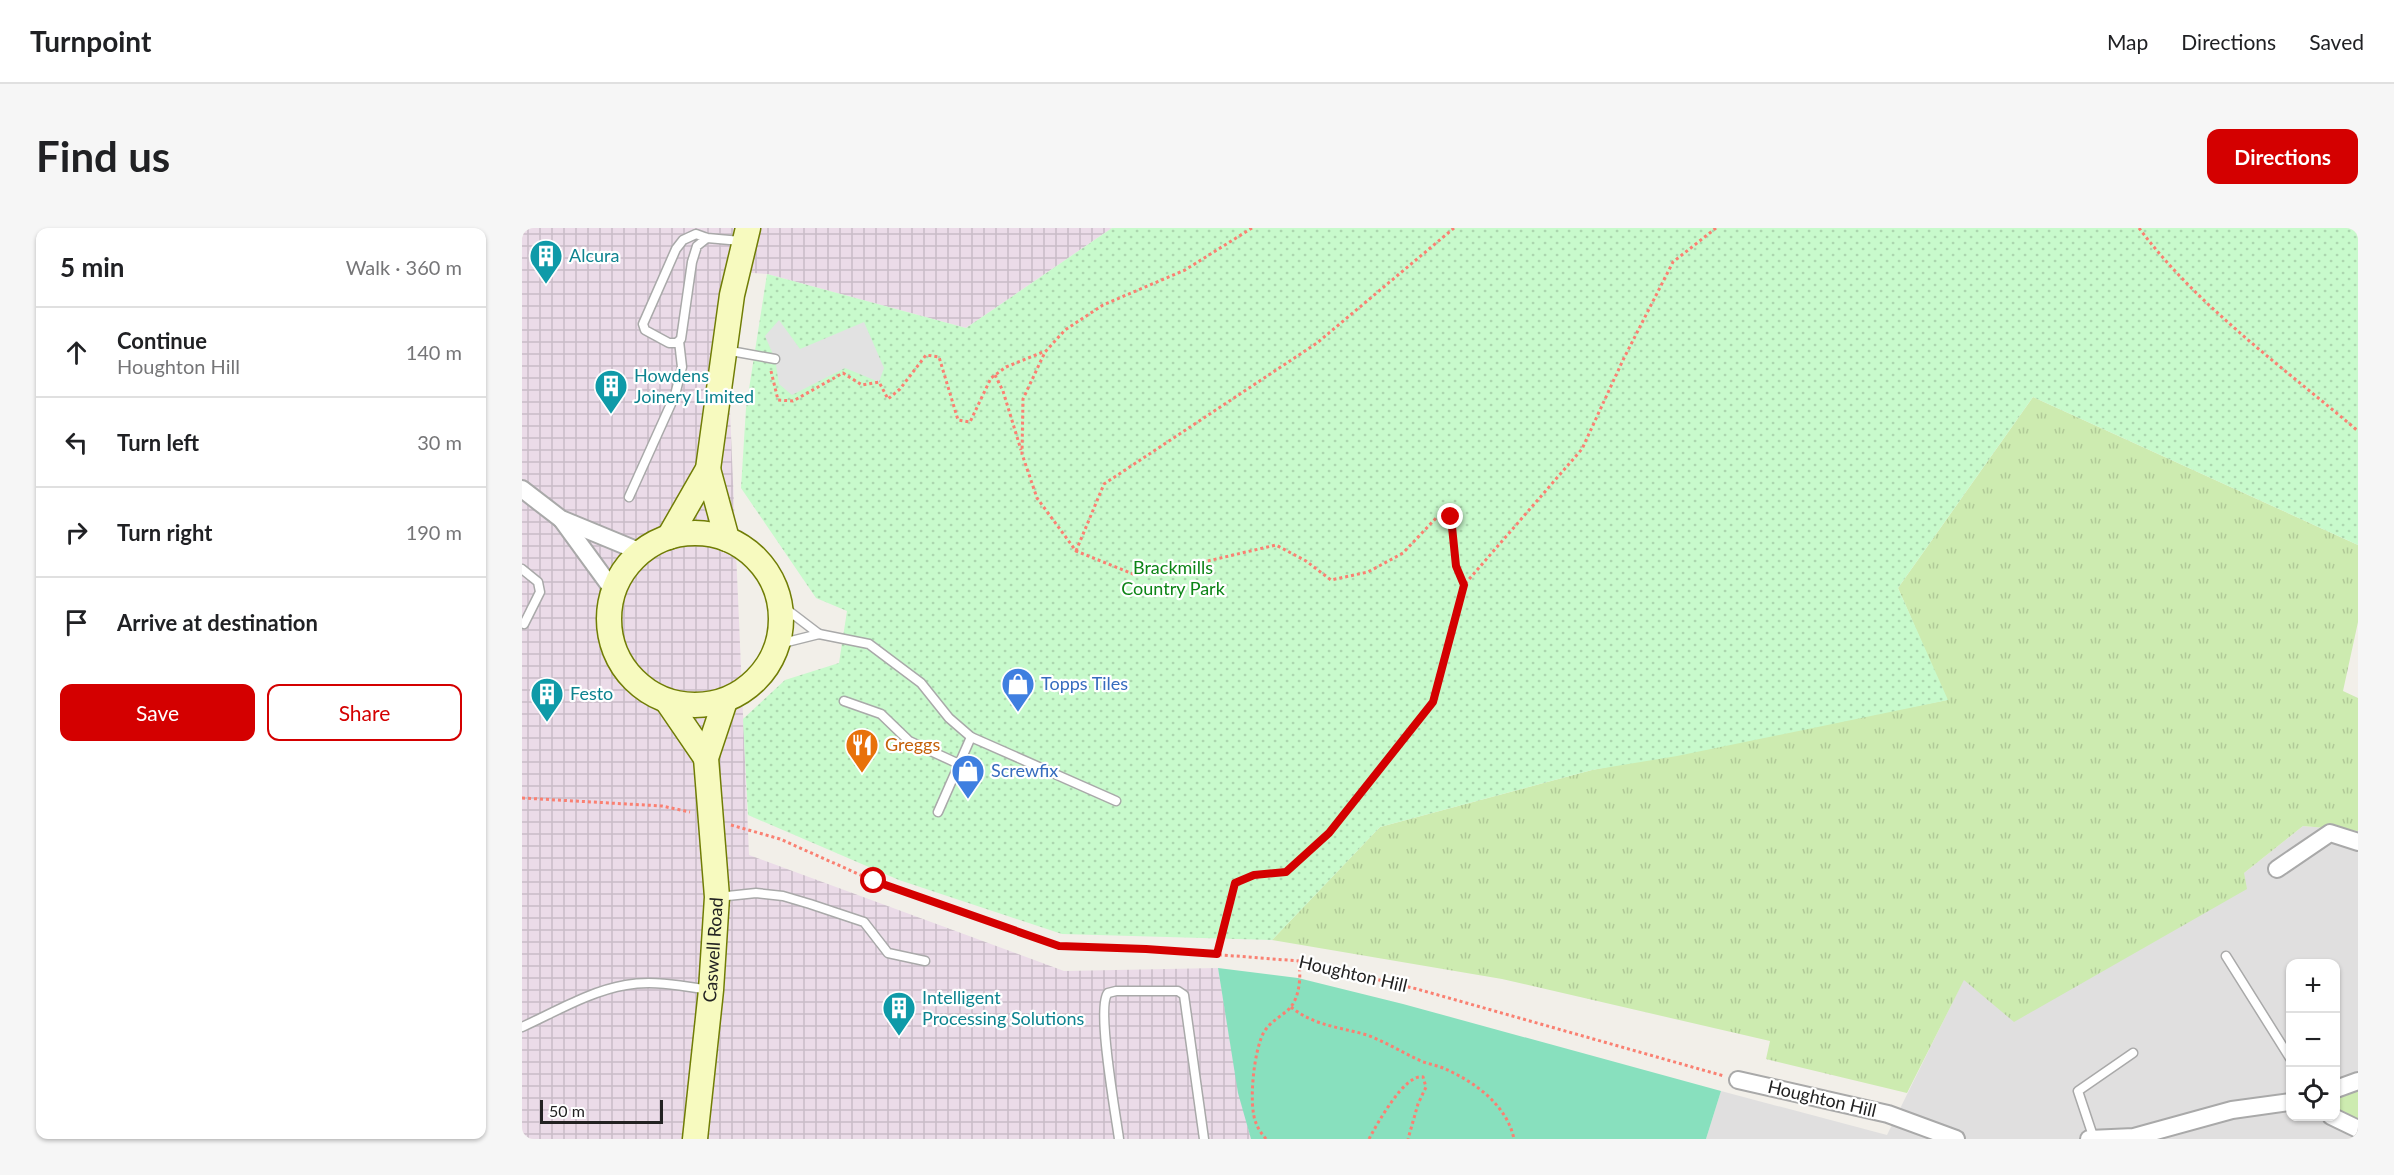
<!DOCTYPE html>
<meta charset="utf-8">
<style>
body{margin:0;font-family:Lato,sans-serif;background:#f6f6f6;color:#202124}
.controls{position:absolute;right:18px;bottom:18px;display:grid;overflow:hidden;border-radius:12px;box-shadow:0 2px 4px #0004}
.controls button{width:54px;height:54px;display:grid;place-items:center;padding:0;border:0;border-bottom:2px solid #e0e0e0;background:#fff;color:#202124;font:30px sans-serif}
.scale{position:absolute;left:18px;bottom:15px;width:123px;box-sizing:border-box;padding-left:6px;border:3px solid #222;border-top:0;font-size:16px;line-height:21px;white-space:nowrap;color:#222;-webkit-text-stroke:4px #fff;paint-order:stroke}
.stop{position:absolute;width:18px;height:18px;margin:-14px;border:4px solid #d40000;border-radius:50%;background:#fff}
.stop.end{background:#d40000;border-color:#fff;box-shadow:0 2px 6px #0008}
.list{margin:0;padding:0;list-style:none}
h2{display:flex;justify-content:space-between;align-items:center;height:78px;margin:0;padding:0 24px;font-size:26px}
h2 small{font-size:20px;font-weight:400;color:#757577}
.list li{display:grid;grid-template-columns:39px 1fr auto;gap:18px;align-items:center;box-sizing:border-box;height:90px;padding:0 24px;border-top:2px solid #e0e0e0}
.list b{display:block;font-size:22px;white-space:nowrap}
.list p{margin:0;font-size:20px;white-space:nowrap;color:#757577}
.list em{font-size:20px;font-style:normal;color:#757577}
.actions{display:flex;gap:12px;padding:18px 24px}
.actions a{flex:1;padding:14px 0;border:2px solid #d40000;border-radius:12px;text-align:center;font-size:21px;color:#d40000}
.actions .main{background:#d40000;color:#fff}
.icon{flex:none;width:33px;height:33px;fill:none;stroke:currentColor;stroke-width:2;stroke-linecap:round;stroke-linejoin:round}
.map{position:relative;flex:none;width:1836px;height:911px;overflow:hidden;border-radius:12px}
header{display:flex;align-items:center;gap:36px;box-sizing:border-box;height:84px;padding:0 30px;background:#fff;border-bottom:2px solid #e0e0e0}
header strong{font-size:28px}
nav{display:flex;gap:33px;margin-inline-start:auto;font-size:21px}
.intro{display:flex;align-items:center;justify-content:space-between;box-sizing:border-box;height:144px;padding:0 36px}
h1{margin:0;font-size:42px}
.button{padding:15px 27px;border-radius:12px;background:#d40000;color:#fff;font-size:21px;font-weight:700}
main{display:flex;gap:36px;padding:0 36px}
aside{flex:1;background:#fff;border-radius:12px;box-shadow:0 2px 4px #0004}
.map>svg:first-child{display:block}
.residential{fill:#e0dfdf;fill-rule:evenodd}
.industrial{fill:url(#industrial-grid)}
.grass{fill:url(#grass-tufts)}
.park{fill:url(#park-dots)}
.pitch{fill:#88e0be}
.parking{fill:#e2e2e2}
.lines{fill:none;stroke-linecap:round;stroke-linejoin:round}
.lane-casing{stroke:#a9a9a9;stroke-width:11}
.street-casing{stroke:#a9a9a9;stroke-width:20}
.secondary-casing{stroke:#707d05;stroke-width:27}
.path{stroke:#fa8072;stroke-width:3;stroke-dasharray:3 3;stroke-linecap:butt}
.lane{stroke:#fff;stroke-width:8}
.street{stroke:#fff;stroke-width:16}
.secondary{stroke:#f7fabf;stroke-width:24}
.route{stroke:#d40000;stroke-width:8}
.labels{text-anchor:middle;stroke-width:4.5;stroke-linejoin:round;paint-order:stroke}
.culture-label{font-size:18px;fill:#0d838f;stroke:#fff;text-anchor:start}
.park-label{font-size:18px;fill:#0c8416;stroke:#fff}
.shop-label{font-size:18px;fill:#366cbe;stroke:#fff;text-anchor:start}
.food-label{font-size:18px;fill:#c56008;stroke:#fff;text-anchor:start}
.street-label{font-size:18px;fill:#222;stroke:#fff}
</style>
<header>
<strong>Turnpoint</strong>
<nav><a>Map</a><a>Directions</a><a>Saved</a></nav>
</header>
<div class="intro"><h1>Find us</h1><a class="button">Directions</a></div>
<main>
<aside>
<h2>5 min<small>Walk · 360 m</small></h2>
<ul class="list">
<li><svg class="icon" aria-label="ahead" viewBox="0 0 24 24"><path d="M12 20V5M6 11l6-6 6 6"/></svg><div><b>Continue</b><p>Houghton Hill</p></div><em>140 m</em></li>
<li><svg class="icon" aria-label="left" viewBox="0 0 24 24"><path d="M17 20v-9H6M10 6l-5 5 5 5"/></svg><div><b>Turn left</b></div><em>30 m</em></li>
<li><svg class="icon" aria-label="right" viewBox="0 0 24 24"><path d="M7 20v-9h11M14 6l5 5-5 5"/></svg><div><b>Turn right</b></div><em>190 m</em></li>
<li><svg class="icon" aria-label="arrive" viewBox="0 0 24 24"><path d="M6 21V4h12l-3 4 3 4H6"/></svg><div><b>Arrive at destination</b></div></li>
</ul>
<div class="actions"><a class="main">Save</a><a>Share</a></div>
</aside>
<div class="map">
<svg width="1836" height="911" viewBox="0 0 1836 911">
<defs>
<pattern id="industrial-grid" width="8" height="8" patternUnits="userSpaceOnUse" patternTransform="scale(1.5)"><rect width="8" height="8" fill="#ebdbe8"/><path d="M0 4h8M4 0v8" fill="none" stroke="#c9bcc7"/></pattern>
<pattern id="grass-tufts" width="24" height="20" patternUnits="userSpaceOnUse" patternTransform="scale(1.5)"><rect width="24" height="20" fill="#cdebb0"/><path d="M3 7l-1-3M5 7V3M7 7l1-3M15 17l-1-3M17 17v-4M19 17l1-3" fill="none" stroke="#b0c997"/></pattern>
<pattern id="park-dots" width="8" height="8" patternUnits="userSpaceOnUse" patternTransform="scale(1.5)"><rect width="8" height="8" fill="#c8facc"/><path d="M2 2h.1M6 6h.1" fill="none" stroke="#acd6af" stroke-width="1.8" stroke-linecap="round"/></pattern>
</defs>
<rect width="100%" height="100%" fill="#f2efe9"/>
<!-- residential -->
<path class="residential" d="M1781,598l55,5v308h-652l15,-48 166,44 77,-156 280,-106zM1768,736h46v152h-46z"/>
<!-- industrial -->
<polygon class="industrial" points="0,0 590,0 444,100 245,46 202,43 227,627 542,743 696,740 717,865 729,911 0,911"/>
<!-- grass -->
<g class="grass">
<polygon points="1511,169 1836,317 1836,394 1821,463 1836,470 1836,603 1781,598 1722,645 1725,661 1492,794 1442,752 1385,865 1244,831 1248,813 980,751 750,712 858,599 1070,542 1425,472 1376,360"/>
<polygon points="1836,859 1836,894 1814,884 1814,866"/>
</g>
<!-- park -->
<polygon class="park" points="590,0 1836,0 1836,317 1511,169 1376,360 1426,472 1155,528 1070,542 858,599 750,712 540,706 377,652 226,587 221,491 263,452 317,435 325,383 294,370 219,260 224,180 245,46 444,100"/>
<!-- pitch -->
<polygon class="pitch" points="696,740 776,750 881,776 1199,863 1184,911 729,911 716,865"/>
<!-- parking -->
<polygon class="parking" points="257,92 278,121 342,94 362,140 357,154 323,140 270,167 257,156 253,131 243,108"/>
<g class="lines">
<!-- lane casing -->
<g class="lane-casing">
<g id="lane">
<polyline points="185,10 175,18 170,34 159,111 155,115 147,115 123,102 121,96 154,21 161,12 174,6 185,10 219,13"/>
<polyline points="203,122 253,131"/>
<polyline points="107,269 153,167 160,139 157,113"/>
<polyline points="0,341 16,354 18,364 2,396"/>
<polyline points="259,377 297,406"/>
<polyline points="257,416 297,406 347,416 399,455 427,490 449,509 594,573"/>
<polyline points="322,473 359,486 387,513 437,536"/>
<polyline points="416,584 449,509"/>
<polyline points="196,669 234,665 261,668 288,676 342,694 366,725 403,733"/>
<polyline points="1704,728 1768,830"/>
<path d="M0,799c33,-15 68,-36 104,-42 27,-5 58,1 84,5"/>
<path d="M597,911c-3,-23 -23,-133 -11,-146l8,-2h62l6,4 20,144"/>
<polyline points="1572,911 1556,863 1611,825"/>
</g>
</g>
<!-- street casing -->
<g class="street-casing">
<g id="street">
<polyline points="0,261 39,291 119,324"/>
<polyline points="40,292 91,362"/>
<polyline points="1755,641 1808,605 1836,614"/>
<polyline points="1216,852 1366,886 1434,911"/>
<polyline points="1814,861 1836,853"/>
<polyline points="1809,888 1836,901"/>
<polyline points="1567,911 1612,909 1710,882 1768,874"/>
</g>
</g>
<!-- secondary casing -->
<g class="secondary-casing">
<g id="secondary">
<polyline points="186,241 205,311"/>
<circle cx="173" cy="391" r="86"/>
<polyline points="147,309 186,241 210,67 226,0"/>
<polyline points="145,473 184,530"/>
<path id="s1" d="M173,911l16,-149 6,-93 -11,-139 19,-57"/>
</g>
</g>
<!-- path -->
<g class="path">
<polyline points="730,0 663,42 581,77 543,102 523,124 501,171 500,226 515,270 554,323 611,346 677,335 754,317 784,333 809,352 846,344 881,325 915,289 929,289 934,338 942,357"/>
<path d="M1617,0c58,78 145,140 219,203"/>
<polyline points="249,143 256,172 271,173 321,145 340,157 357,154 366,171 378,161 404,127 417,129 436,192 448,194 469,150 484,139 521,124"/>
<polyline points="473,147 481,163 499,222"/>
<polyline points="554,323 582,256 795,115 932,0"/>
<polyline points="0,570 140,578 168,584"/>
<polyline points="209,597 258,611 352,653 538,718 624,721 777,733 895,761 1202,848"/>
<polyline points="695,726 713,655 732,647 763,644 807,605 911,474 942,357 1060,221 1101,132 1151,34 1194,0"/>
<path d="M769,779c23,19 49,20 76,28 19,7 36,18 54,26 7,3 15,4 22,7 31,13 64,37 71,71"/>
<path d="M744,911c-4,-5 -8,-10 -10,-16 -8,-18 -2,-74 8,-91 6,-10 16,-15 24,-22 12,-11 13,-34 11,-49"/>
<path d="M847,911c8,-15 36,-66 54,-62l3,10 -8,17 -10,35"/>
</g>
<!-- lane -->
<use href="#lane" class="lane"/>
<!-- street -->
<use href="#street" class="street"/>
<!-- secondary -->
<use href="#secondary" class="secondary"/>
</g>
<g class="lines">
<!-- route -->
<polyline class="route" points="352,653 537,718 624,721 695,726 713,655 732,647 764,644 807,605 911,474 942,357 934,338 929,289"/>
</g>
<!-- icons -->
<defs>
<g id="building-pin" transform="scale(1.725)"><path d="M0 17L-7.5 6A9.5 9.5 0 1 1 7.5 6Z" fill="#0f9aa8" stroke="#fff"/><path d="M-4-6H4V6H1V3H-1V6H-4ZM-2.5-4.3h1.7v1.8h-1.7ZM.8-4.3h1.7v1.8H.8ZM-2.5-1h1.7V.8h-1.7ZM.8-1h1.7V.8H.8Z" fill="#fff"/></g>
<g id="shop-pin" transform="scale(1.725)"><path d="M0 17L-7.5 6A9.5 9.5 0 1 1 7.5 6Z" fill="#3f7fe0" stroke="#fff"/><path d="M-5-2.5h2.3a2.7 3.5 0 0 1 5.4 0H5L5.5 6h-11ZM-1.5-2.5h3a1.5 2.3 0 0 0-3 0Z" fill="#fff"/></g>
<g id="restaurant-pin" transform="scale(1.725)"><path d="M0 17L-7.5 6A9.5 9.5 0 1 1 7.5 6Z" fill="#e8710a" stroke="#fff"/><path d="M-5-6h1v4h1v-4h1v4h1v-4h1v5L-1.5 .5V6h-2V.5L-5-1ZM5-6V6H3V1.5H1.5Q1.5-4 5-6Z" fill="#fff"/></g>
</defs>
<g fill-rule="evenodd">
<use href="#building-pin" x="24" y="28"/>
<use href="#building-pin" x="89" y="158"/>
<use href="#shop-pin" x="496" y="456"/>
<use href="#building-pin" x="25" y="466"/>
<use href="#restaurant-pin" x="340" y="517"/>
<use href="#shop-pin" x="446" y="543"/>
<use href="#building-pin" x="377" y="780"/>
</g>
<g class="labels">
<!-- culture labels -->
<g class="culture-label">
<text x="47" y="34">Alcura</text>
<text x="112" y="154">Howdens<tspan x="112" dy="21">Joinery Limited</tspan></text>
<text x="48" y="472">Festo</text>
<text x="400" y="776">Intelligent<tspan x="400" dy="21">Processing Solutions</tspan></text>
</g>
<!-- park labels -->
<g class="park-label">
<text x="651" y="346">Brackmills<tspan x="651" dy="21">Country Park</tspan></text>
</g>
<!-- shop labels -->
<g class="shop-label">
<text x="519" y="462">Topps Tiles</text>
<text x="469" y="549">Screwfix</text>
</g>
<!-- food labels -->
<g class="food-label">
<text x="363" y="523">Greggs</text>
</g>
<!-- street labels -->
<g class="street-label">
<text dy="6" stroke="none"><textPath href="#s1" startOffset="190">Caswell Road</textPath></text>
<text transform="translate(831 746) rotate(13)" y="6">Houghton Hill</text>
<text transform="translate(1300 871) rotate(13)" y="6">Houghton Hill</text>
</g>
</g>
</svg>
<div class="controls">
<button>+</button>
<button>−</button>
<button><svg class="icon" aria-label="locate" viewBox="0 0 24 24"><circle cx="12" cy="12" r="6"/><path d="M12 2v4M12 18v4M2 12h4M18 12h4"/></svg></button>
</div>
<div class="scale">50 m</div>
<div class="stop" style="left:352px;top:653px"></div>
<div class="stop end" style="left:929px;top:289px"></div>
</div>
</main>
